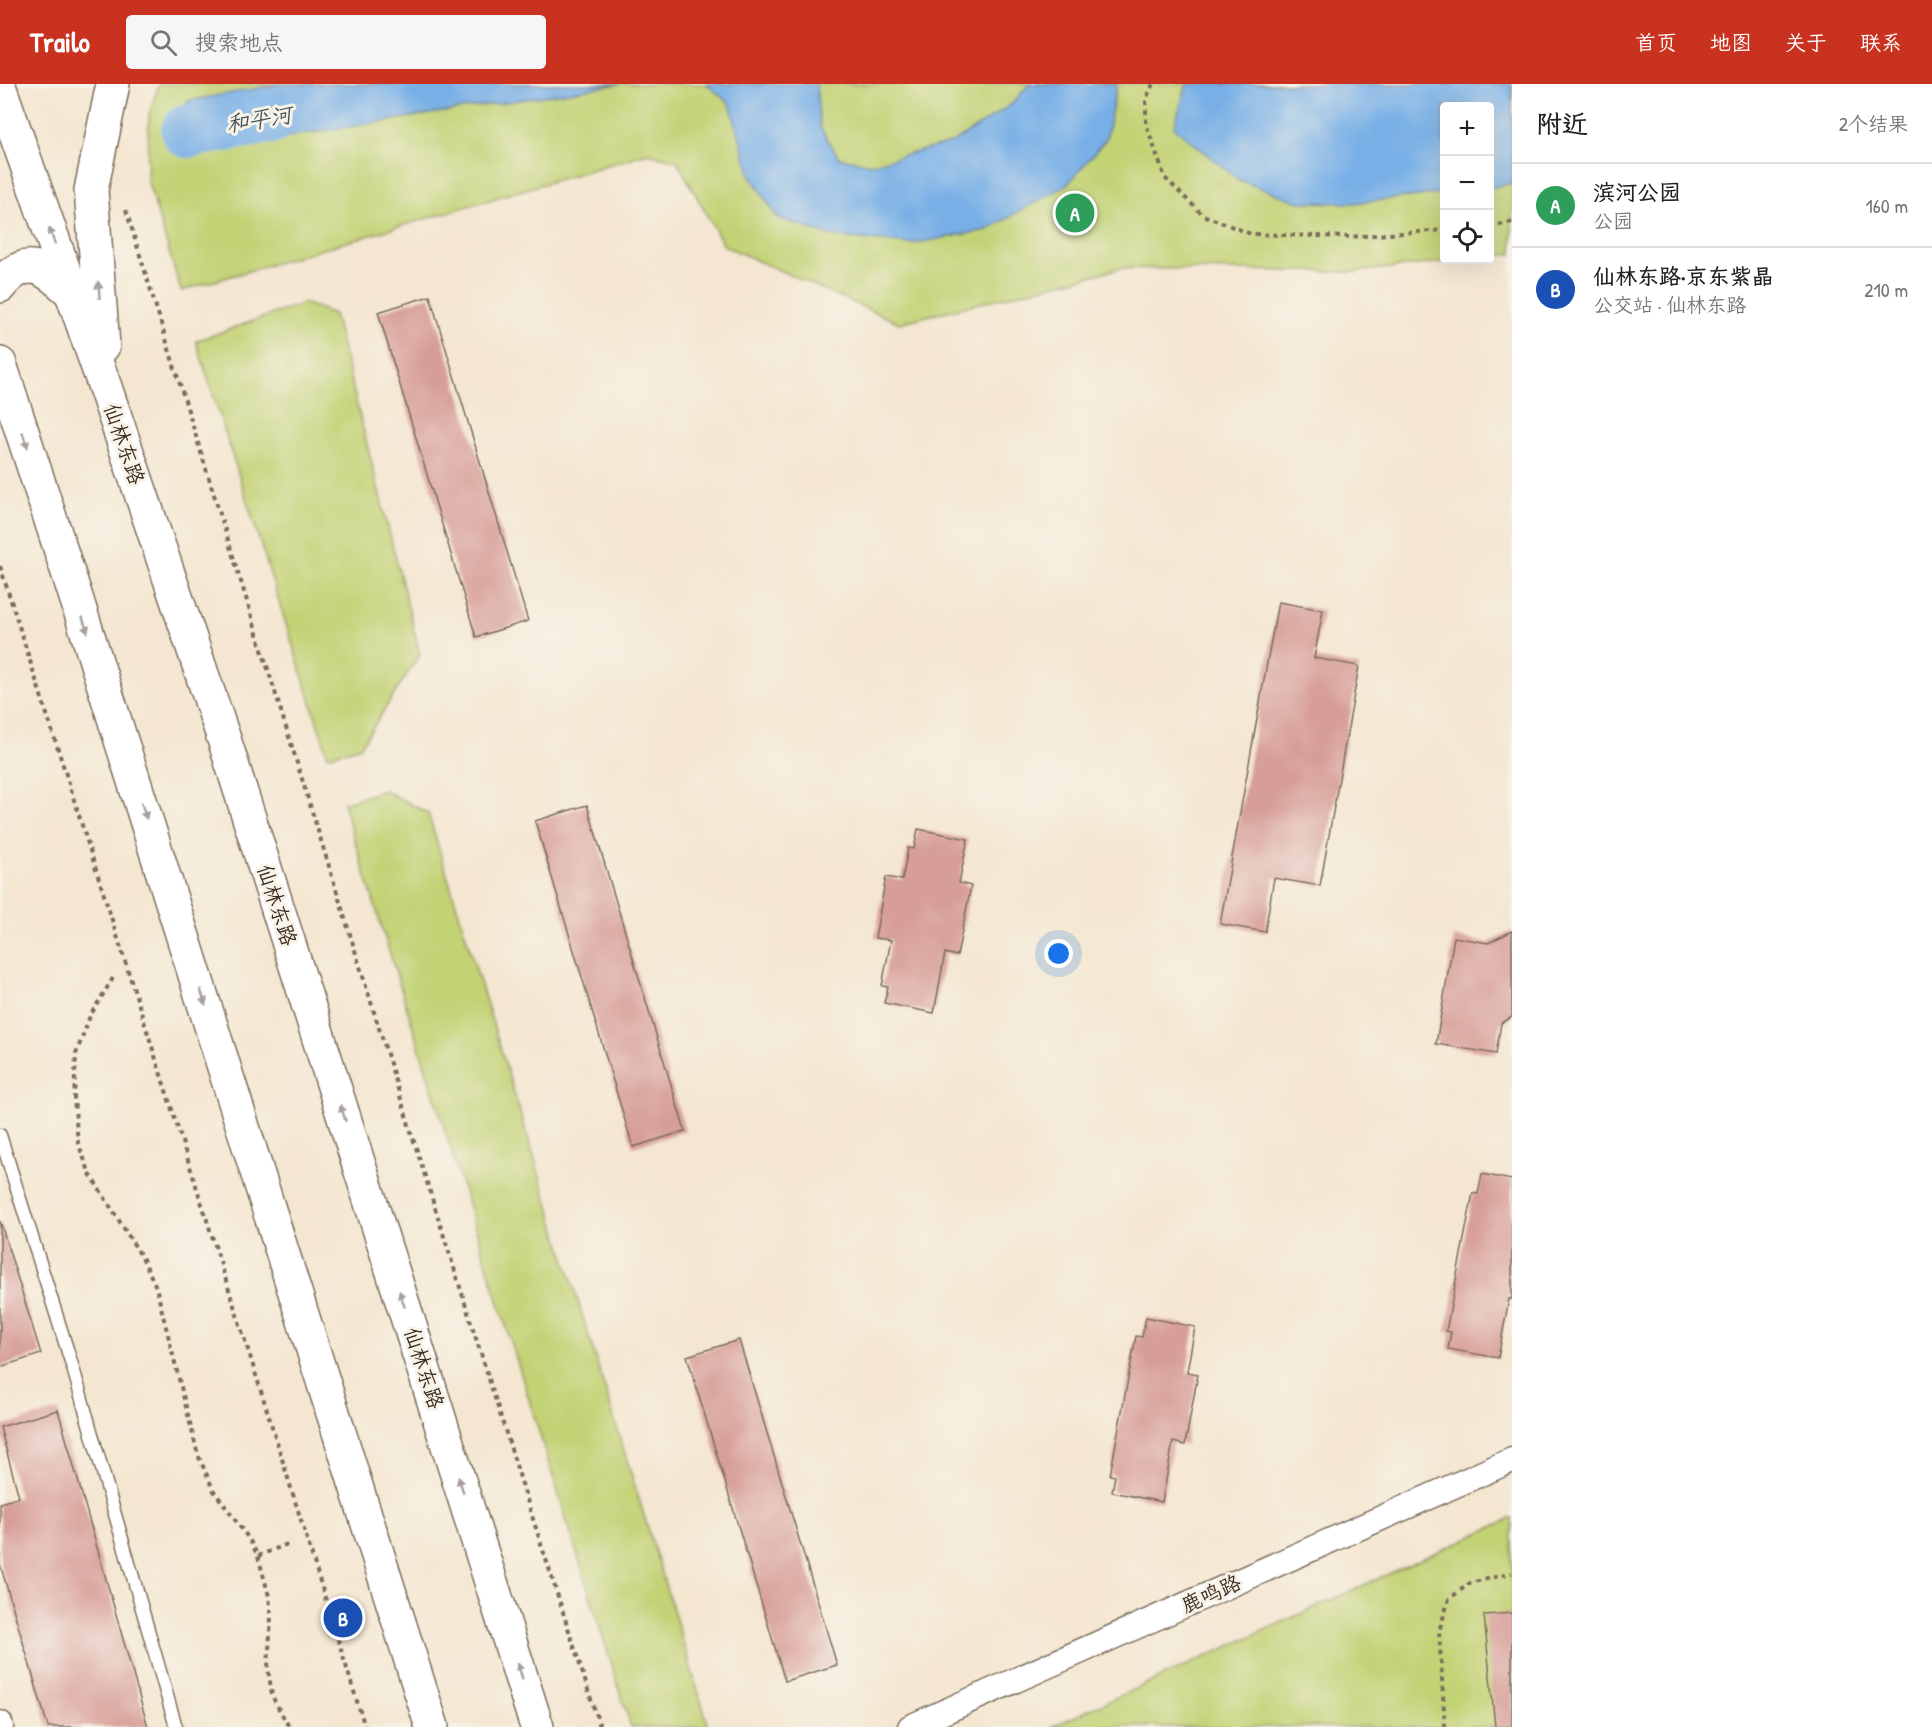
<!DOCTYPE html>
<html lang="zh">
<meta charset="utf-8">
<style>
body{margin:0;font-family:"Patrick Hand","LXGW WenKai TC",sans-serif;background:#f6f6f6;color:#222}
.controls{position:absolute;right:18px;top:18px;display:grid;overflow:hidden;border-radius:6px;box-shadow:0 6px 24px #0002}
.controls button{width:54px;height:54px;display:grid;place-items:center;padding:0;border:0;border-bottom:2px solid #e0e0e0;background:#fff;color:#222;font:30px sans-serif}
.you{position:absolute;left:1059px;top:870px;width:21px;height:21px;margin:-15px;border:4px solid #fff;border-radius:50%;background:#1a73e8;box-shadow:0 0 0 9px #1a73e833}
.badge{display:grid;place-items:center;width:39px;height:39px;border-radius:50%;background:#c8321e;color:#fff;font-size:20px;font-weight:700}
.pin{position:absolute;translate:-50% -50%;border:3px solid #fff;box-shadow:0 2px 6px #0006}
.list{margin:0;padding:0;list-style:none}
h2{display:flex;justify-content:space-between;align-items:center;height:78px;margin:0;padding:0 24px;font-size:26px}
h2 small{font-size:20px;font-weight:400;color:#767676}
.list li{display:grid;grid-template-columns:39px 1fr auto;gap:18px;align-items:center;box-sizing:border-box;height:84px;padding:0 24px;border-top:2px solid #e0e0e0}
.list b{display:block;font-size:22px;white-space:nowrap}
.list p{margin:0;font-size:20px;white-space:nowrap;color:#767676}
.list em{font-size:20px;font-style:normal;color:#767676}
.icon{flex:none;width:33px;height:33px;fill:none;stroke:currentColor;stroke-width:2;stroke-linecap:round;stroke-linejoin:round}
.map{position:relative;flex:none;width:1512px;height:1643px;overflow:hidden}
header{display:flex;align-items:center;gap:36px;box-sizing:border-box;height:84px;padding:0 30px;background:#c8321e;color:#fff}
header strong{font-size:28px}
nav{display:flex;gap:33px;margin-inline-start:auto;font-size:21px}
.search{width:420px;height:54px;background:#f6f6f6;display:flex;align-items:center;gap:15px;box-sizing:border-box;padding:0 21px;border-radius:6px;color:#767676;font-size:22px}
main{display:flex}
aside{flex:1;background:#fff}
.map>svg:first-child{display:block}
.green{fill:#c2d274;stroke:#7e7e49;stroke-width:1.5}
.water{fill:#77afe6;stroke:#596c82;stroke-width:1.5}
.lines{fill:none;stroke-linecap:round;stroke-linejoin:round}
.river{stroke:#77afe6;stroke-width:54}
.building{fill:#d79e98}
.lane-casing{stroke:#7c6c5c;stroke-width:15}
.street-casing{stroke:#7c6c5c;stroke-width:27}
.primary-casing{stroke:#7c6c5c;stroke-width:36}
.path{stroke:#7c6c5c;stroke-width:4;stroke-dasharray:4.5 4.5;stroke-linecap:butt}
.lane{stroke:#fff;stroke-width:12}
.street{stroke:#fff;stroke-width:24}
.primary{stroke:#fff;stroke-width:33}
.oneway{fill:#a79f9a}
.labels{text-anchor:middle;stroke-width:6;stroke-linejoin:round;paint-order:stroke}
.street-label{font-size:21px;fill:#3b2a1e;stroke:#f7f3e8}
.water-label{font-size:22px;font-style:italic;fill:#4d525a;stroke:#f7f3e8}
</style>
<header>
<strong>Trailo</strong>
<div class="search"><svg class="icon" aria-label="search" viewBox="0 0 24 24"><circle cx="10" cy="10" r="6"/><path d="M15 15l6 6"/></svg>搜索地点</div>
<nav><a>首页</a><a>地图</a><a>关于</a><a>联系</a></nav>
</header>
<main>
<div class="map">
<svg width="1512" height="1643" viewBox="0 0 1512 1643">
<rect width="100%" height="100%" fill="#f7f3e8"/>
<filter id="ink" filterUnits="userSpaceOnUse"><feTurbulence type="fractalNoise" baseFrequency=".0167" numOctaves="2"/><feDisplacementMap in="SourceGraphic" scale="12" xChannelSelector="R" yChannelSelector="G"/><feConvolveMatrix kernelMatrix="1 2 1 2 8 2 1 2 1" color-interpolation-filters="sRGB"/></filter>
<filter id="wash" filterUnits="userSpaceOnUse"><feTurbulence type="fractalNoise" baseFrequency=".008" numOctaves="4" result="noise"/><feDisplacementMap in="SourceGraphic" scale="24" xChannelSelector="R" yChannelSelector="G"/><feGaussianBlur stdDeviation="1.35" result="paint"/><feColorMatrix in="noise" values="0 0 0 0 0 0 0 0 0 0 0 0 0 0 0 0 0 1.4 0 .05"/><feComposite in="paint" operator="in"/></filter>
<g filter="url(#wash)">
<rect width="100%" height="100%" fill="#f4e6d0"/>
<!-- green -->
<g class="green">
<polygon points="159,0 1512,0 1512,170 1490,172 1490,22 1444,22 1444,176 1462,176 1354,188 1122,184 899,239 724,162 677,77 648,69 181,207 147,95 149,30"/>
<polygon points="304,219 334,230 420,570 361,662 328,672 196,257"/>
<polygon points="384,706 428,729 709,1643 631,1643 343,719"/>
<polygon points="1512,1434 1512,1643 1051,1643"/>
</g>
<!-- water -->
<g class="water">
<polygon points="281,0 620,0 204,66 187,17"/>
<polygon points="706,0 816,0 820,43 839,74 872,80 954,58 1012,20 1029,0 1117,0 1106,55 1068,100 987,146 911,160 831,152 778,134 751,93 730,20"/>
<polygon points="1187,0 1512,0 1512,99 1490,104 1490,22 1444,22 1444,109 1354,119 1299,118 1239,96 1174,43"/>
</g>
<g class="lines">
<!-- river -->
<polyline class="river" points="188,47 271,33"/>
</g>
<g id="blocks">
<!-- building -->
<g class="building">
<polygon points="430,212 528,537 476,553 378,228"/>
<polygon points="1278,518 1323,526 1314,574 1359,582 1320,802 1274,794 1265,848 1220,840"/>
<polygon points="587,721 685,1047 633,1063 535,737"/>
<polygon points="918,745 968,755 959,799 971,802 957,872 945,869 934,929 884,919 888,903 882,902 891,856 875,854 886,793 902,796 908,764 914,765"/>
<polygon points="1512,847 1512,933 1501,939 1496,970 1436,960 1454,853 1488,859"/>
<polygon points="1482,1090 1512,1096 1512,1215 1509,1215 1498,1274 1448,1265 1451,1248 1446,1247 1473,1109 1478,1110"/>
<polygon points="0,1137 41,1270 0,1283"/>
<polygon points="1146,1233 1195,1243 1187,1288 1198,1290 1185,1361 1173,1358 1162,1418 1112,1408 1115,1392 1110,1391 1136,1252 1142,1253"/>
<polygon points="739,1256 837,1581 785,1597 687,1272"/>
<polygon points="58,1326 148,1643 48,1643 0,1480 0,1419 19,1413 0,1343"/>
<polygon points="1512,1529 1512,1643 1495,1643 1484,1531"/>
</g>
</g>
</g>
<g filter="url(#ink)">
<use href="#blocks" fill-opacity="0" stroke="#7c6c5c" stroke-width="1.5"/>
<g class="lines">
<!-- lane casing -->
<g class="lane-casing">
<polyline id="lane" points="0,1051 73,1284 176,1643"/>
</g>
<!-- street casing -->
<g class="street-casing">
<g id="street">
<polyline points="0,1639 1,1643"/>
<polyline points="910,1643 1512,1376"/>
</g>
</g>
<!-- primary casing -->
<g class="primary-casing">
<g id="primary">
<polyline points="0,5 106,306 225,658 537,1643"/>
<path d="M0,202c27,-35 48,-16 73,8"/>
<polyline points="103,262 91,106 113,0"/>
<polyline points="0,280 74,507 432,1643"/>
</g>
</g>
<!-- path -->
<g class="path">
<polyline points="1153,0 1146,15 1146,40 1165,94 1203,131 1251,150 1349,153 1444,146"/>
<polyline points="126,126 413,1054 533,1435 600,1643"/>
<polyline points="1490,143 1512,138"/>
<polyline points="0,482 261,1307 365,1643"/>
<polyline points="113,894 90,932 76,970 74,1014 78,1059 90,1090 143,1175 156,1203 198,1371 214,1407 249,1455 258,1472 269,1512 271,1533 268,1583 272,1612 289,1643"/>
<polyline points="258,1472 290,1459"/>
<polyline points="1445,1643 1439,1547 1449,1515 1470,1499 1512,1489"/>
</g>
<!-- lane -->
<use href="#lane" class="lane"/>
<!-- street -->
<use href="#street" class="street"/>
<!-- primary -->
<use href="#primary" class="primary"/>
</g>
<!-- one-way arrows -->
<defs><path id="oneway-solid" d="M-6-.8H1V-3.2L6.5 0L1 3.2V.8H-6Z" transform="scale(1.5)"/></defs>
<g class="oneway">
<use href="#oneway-solid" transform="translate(52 152) rotate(-110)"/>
<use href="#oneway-solid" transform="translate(99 206) rotate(-94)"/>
<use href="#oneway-solid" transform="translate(25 356) rotate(72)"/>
<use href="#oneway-solid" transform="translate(85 541) rotate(72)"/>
<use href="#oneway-solid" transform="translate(144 727) rotate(72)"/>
<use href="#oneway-solid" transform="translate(203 913) rotate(72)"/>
<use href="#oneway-solid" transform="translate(343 1029) rotate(-108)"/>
<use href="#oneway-solid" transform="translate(402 1215) rotate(-108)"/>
<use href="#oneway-solid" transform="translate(461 1401) rotate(-108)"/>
<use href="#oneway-solid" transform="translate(520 1587) rotate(-107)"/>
</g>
</g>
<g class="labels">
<!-- street labels -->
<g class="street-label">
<text transform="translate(124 360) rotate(71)" y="7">仙林东路</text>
<text transform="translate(277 821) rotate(72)" y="7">仙林东路</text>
<text transform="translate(424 1284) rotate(72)" y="7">仙林东路</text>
<text transform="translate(1211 1510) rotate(-24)" y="7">鹿鸣路</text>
</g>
<!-- water labels -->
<g class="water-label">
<text transform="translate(259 35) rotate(-9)" y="8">和平河</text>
</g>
</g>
</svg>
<div class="controls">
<button>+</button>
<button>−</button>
<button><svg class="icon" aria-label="locate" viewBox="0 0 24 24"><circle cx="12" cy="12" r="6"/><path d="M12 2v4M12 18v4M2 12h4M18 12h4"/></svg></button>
</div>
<div class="you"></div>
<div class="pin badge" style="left:1075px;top:129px;background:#2e9e5b">A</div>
<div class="pin badge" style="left:343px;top:1534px;background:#1a4fb4">B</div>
</div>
<aside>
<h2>附近<small>2个结果</small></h2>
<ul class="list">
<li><span class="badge" style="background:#2e9e5b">A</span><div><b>滨河公园</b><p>公园</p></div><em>160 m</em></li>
<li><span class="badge" style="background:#1a4fb4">B</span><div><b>仙林东路·京东紫晶</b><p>公交站 · 仙林东路</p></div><em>210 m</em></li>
</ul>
</aside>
</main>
